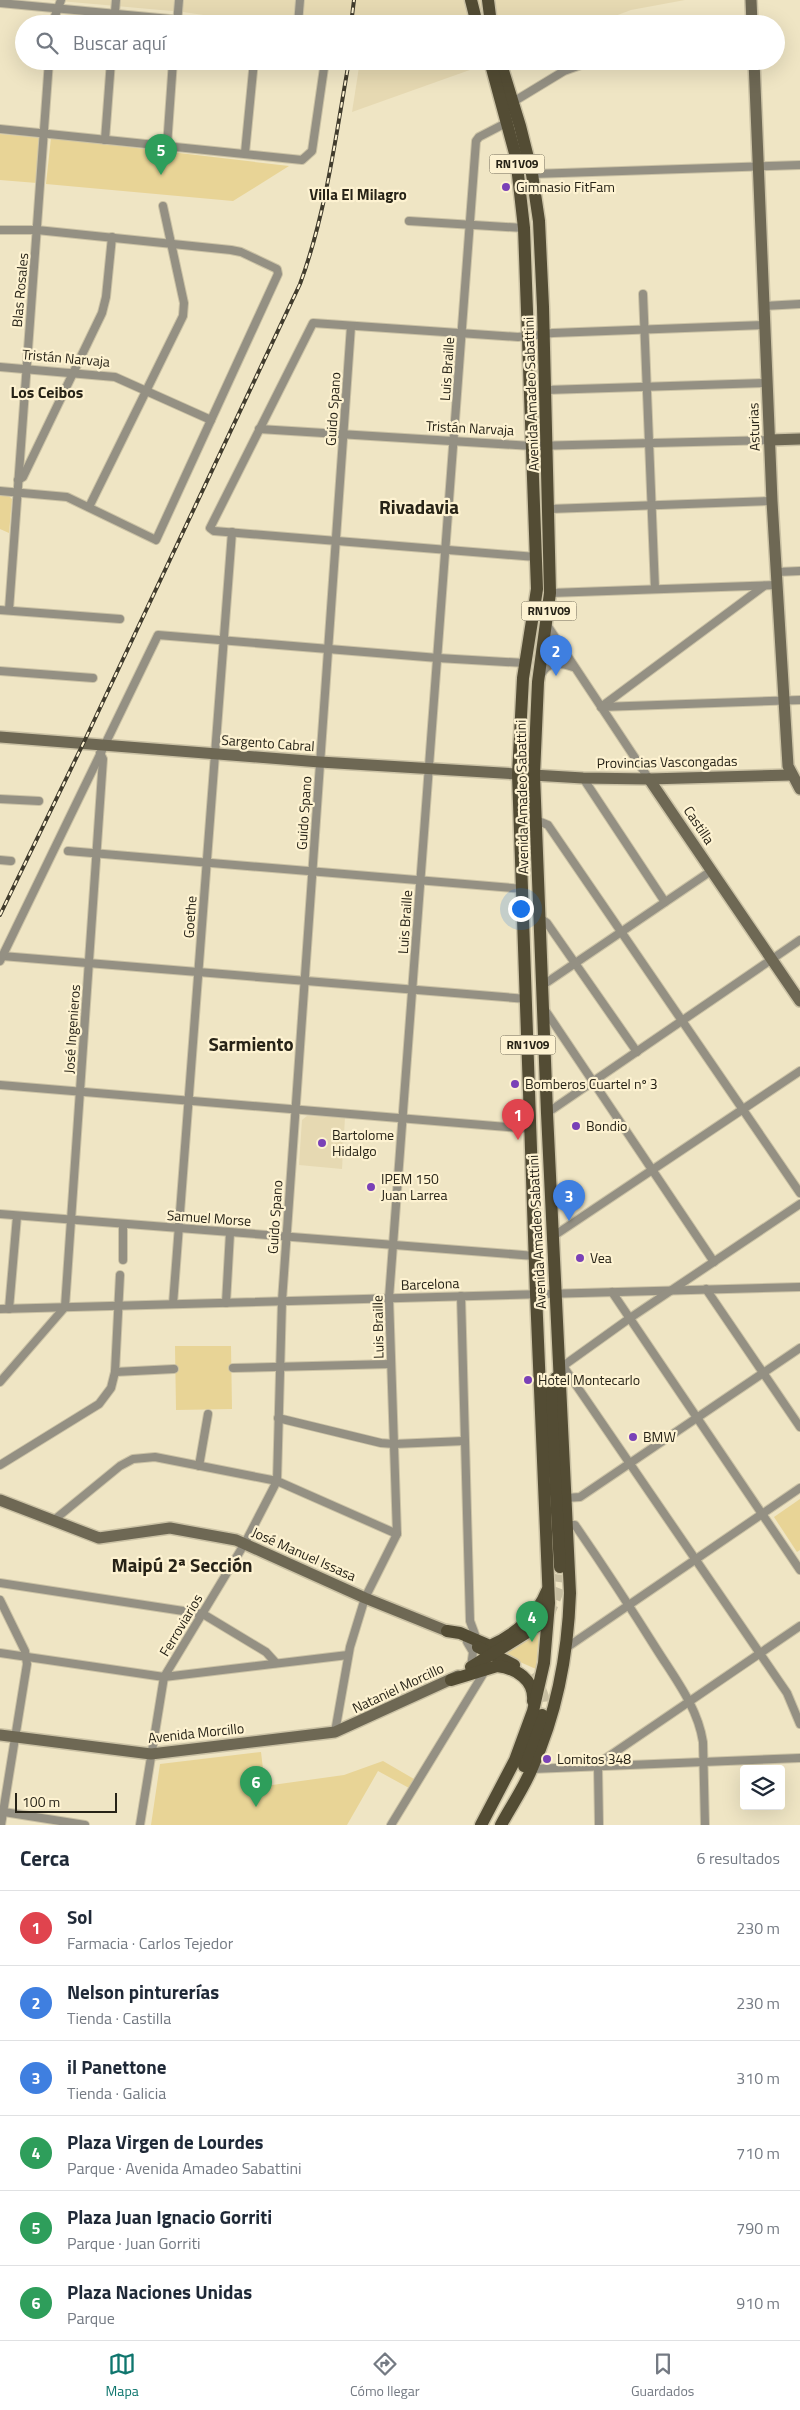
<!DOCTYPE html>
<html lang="es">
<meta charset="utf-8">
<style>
body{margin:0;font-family:"Titillium Web",sans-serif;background:#f6f6f7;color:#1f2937}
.controls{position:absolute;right:15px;bottom:15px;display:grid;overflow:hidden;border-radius:5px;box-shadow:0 5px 20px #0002}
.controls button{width:45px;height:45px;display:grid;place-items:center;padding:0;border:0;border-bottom:1px solid #e0e1e3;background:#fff;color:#1f2937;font:25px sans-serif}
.scale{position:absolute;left:15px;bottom:12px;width:102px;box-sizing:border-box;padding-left:5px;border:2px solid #272317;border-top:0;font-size:14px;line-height:18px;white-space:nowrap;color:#272317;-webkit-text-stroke:4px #fdf2d1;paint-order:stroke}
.you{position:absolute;left:520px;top:908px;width:18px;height:18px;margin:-12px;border:4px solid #fff;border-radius:50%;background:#1a73e8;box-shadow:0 0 0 8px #1a73e833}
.badge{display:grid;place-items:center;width:32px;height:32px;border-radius:50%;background:#0f766e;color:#fff;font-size:16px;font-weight:700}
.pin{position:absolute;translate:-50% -41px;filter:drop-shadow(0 1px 2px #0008)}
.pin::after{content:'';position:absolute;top:26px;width:18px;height:15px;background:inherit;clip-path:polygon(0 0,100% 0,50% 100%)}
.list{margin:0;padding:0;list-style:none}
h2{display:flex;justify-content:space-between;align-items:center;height:65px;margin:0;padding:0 20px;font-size:21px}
h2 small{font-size:16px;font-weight:400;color:#747a83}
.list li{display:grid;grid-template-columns:32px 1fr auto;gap:15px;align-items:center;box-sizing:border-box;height:75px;padding:0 20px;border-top:1px solid #e0e1e3}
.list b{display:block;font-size:19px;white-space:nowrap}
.list p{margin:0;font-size:16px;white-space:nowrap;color:#747a83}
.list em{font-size:16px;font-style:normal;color:#747a83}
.icon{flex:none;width:28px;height:28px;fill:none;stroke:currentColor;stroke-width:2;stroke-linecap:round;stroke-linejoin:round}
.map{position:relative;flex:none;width:800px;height:1825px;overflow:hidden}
.search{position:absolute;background:#fff;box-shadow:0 5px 20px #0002;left:15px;right:15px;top:15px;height:55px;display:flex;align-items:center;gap:12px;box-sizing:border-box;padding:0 18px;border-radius:28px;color:#747a83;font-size:19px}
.sheet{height:515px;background:#fff}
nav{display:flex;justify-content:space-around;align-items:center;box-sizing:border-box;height:70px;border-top:1px solid #e0e1e3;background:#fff;font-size:14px;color:#747a83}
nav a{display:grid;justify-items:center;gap:2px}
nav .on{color:#0f766e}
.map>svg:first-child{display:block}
.built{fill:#e6d9b2}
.green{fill:#e8d496}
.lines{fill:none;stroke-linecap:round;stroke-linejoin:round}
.primary-tunnel{stroke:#c7bea1;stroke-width:12;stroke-dasharray:12 6;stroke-linecap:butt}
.street-casing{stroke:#cbc2a5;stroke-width:10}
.secondary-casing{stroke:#cbc2a5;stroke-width:14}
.primary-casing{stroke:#cbc2a5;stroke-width:15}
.street{stroke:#949083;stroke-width:8}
.secondary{stroke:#6e6854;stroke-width:11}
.primary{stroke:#534c34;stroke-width:12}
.rail-casing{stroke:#413c2d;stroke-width:4}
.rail{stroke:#fdf2d1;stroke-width:2;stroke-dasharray:5.5;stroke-linecap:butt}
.poi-dot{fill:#7a41b7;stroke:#fdf2d1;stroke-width:2}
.labels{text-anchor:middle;stroke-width:4.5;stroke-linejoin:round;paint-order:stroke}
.shield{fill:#fdf2d1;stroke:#67614f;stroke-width:1}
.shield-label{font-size:12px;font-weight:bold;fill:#272317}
.poi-label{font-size:14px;fill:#272317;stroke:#fdf2d1;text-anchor:start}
.street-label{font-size:14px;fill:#272317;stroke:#fdf2d1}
.neighbourhood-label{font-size:15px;font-weight:bold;fill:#272317;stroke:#fdf2d1}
.quarter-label{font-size:16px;font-weight:bold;fill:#272317;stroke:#fdf2d1}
.district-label{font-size:19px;font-weight:bold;fill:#272317;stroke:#fdf2d1}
</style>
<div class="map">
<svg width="800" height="1825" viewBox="0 0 800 1825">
<rect width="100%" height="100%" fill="#efe5c4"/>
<!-- built -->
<g class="built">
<polygon points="49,0 685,0 631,10 594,24 264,24 183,12"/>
<polygon points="360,61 495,61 352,112"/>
<polygon points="307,1116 345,1117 342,1169 299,1165 302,1120"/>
</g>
<!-- green -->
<g class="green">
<polygon points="0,134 41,138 37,183 0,180"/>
<polygon points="51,138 289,166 233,201 46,184"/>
<polygon points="0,495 9,496 12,499 9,533 0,529"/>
<polygon points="175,1346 231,1346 232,1409 176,1410"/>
<polygon points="800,1499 800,1550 797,1552 774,1517"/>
<polygon points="539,1632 536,1669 504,1655"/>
<polygon points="261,1752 265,1786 344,1775 383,1761 414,1779 409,1788 378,1771 347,1825 151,1825 160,1764"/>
</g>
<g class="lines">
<!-- primary-tunnel -->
<g class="primary-tunnel">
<polyline points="548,1616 559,1588 561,1575"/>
<path d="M531,1675c10,14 16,24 11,40"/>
</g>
<!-- street casing -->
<g class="street-casing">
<g id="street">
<polyline points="0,3 223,24"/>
<polyline points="52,24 61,0"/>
<polyline points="114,24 116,0"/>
<polyline points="177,24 179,0"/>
<polyline points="298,24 300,0"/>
<polyline points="513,102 564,71 592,61"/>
<polyline points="0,129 302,160 312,151 325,61"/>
<polyline points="105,140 111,61"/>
<polyline points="167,146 173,61"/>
<polyline points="245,153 254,61"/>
<polyline points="532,174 800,165"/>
<polyline points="409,221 524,228"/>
<polyline points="0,230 37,230 231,250 241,252 277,269 278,274 156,540 67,497 0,491"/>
<polyline points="643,294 655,589"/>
<polyline points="764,306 800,304"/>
<polyline points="0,367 115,377 211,420"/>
<polyline points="546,390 767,383"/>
<polyline points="259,429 532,446 770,440"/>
<polyline points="18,480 23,477 102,313 106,297 112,237"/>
<polyline points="89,507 183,316 184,303 163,206"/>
<polyline points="549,509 772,501"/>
<polyline points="536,557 214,531 210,528 313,323 518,337 553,333 765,325"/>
<polyline points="777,572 800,571"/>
<polyline points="550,593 777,585"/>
<polyline points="0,610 120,619"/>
<polyline points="9,610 49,61"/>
<polyline points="547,625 649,779"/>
<polyline points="0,671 93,678"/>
<path d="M541,675c7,-14 18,-13 32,-8"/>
<polyline points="601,707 764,586"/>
<polyline points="601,707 800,700"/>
<polyline points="583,778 665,902"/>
<polyline points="0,799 39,801"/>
<polyline points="536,820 548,825 800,1193"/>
<polyline points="68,851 524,889"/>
<polyline points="0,860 11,861"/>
<polyline points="540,918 547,923 637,1052"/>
<polyline points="2,956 527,999"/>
<polyline points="0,961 158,635 438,658 525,663"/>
<polyline points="543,985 711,871"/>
<polyline points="545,1010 714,1262"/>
<polyline points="0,1085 531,1129"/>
<polyline points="547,1113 800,940"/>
<polyline points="0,1214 535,1256"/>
<polyline points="123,1224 123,1260"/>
<polyline points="552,1237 800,1071"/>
<polyline points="706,1289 800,1427"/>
<polyline points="612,1292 800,1570"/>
<polyline points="461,1296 470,1621 477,1640"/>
<polyline points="226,1303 230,1233"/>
<polyline points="173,1304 232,532"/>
<polyline points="0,1309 800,1287"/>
<polyline points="9,1309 17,1216"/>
<polyline points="558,1365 563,1366 787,1693 800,1724"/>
<polyline points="563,1366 630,1318 800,1204"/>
<polyline points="233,1368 391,1364"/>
<polyline points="115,1372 174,1369"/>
<polyline points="0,1382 65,1307 103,759 100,753"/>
<polyline points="278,1418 381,1443 394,1444 464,1441"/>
<polyline points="0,1465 99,1404 111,1388 115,1372 120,1275"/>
<polyline points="199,1466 208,1414"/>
<polyline points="566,1498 580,1497 800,1348"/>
<polyline points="54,1520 120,1466 133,1459 155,1457 277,1481 397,1534"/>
<path d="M567,1525h8c29,42 57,85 84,128 18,28 39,56 44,89l2,83"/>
<polyline points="0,1583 203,1614 266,1652 276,1663"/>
<polyline points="0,1600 25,1651 27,1664 1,1825"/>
<polyline points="467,1642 473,1652 471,1667"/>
<polyline points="566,1648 800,1488"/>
<polyline points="0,1653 164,1677 348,1655"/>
<polyline points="335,1732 350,1647 365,1598 397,1534 389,1298 476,141 479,137 508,122"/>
<polyline points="598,1766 602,1761 800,1626"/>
<polyline points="598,1766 599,1825"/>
<polyline points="532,1769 800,1758"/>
<polyline points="4,1812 85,1825"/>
<polyline points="140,1825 164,1677 245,1543 277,1481 282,1301 351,326"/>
<polyline points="391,1825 485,1671"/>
</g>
</g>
<!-- secondary casing -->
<g class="secondary-casing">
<g id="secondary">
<polyline points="751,0 752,24"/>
<polyline points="754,61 772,501 788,766 800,789"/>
<polyline points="770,440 800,439"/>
<polyline points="0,737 320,762 583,778 649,779 791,775"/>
<polyline points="649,779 800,1001"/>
<polyline points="0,1500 99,1538 170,1528 236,1540 365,1598 447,1631"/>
<polyline points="0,1735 151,1754 335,1732 458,1676"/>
</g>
</g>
<!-- primary casing -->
<g class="primary-casing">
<g id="primary">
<polyline points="471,0 477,24"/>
<polyline points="488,0 491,24"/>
<path d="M500,61l20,65 12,48 7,47 4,86 7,286 -12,89 -4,93 13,338 23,480c-2,60 -13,120 -38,175 -8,20 -21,38 -31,57"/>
<polyline points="556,1378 552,1389 551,1403 560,1567"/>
<path d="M447,1631l13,2 30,13c25,-11 47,-30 57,-55"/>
<polyline points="478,1647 514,1665"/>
<polyline points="471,1667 539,1625"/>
<path d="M451,1680l46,-14c19,2 38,14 36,35"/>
<polyline points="524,1766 542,1715"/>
<polyline points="481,1825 515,1760 533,1711 544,1663 549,1603 536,1294 518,774 523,678 537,589 524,228 516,157 490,61"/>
</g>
</g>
<!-- street -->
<use href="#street" class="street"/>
<!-- secondary -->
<use href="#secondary" class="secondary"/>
<!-- primary -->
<use href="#primary" class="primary"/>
<!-- rail casing -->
<g class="rail-casing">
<g id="rail">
<polyline points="351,24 354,0"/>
<path d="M0,915l83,-171 217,-460c26,-70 36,-150 49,-223"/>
</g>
</g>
<!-- rail -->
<use href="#rail" class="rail"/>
</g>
<!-- markers -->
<g class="poi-dot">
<circle cx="506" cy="187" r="5"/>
<circle cx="515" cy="1084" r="5"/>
<circle cx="576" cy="1126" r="5"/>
<circle cx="322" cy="1143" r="5"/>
<circle cx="371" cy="1187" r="5"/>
<circle cx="580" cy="1258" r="5"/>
<circle cx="528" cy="1380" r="5"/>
<circle cx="633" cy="1437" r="5"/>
<circle cx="547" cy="1759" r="5"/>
</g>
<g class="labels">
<!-- shield labels -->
<g class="shield">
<rect x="489.5" y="154.5" width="55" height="19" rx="4"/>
<rect x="521.5" y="601.5" width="55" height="19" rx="4"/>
<rect x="500.5" y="1035.5" width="55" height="19" rx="4"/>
</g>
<g class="shield-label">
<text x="517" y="168">RN1V09</text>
<text x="549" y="615">RN1V09</text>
<text x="528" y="1049">RN1V09</text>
</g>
<!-- poi labels -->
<g class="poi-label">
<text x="516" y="192">Gimnasio FitFam</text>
<text x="525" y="1089">Bomberos Cuartel nº 3</text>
<text x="586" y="1131">Bondio</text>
<text x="332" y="1140">Bartolome<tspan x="332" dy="16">Hidalgo</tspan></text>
<text x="381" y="1184">IPEM 150<tspan x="381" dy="16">Juan Larrea</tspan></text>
<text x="590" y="1263">Vea</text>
<text x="538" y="1385">Hotel Montecarlo</text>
<text x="643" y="1442">BMW</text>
<text x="557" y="1764">Lomitos 348</text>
</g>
<!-- street labels -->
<g class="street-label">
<text transform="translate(20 290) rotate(-85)" y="5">Blas Rosales</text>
<text transform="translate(66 358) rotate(5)" y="5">Tristán Narvaja</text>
<text transform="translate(447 369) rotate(-86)" y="5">Luis Braille</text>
<text transform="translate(531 394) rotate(-92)" y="5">Avenida Amadeo Sabattini</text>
<text transform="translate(333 409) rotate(-86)" y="5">Guido Spano</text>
<text transform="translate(754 427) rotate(-92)" y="5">Asturias</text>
<text transform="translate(470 428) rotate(3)" y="5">Tristán Narvaja</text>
<text transform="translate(268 743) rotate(4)" y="5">Sargento Cabral</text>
<text transform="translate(667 762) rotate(-1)" y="5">Provincias Vascongadas</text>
<text transform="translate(522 797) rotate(-91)" y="5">Avenida Amadeo Sabattini</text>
<text transform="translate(304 813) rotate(-86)" y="5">Guido Spano</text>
<text transform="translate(699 825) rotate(56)" y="5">Castilla</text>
<text transform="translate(190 917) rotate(-86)" y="5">Goethe</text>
<text transform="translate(405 922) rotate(-86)" y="5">Luis Braille</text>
<text transform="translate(72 1029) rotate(-86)" y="5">José Ingenieros</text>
<text transform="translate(275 1217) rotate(-86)" y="5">Guido Spano</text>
<text transform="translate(209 1218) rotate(4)" y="5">Samuel Morse</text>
<text transform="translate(537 1232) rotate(-93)" y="5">Avenida Amadeo Sabattini</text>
<text transform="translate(430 1284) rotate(-2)" y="5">Barcelona</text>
<text transform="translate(378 1327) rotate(-91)" y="5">Luis Braille</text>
<text transform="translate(304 1554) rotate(24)" y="5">José Manuel Issasa</text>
<text transform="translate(181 1625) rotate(-59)" y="5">Ferroviarios</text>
<text transform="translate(398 1688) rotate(-25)" y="5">Nataniel Morcillo</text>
<text transform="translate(196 1733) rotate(-6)" y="5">Avenida Morcillo</text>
</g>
<!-- neighbourhood labels -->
<g class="neighbourhood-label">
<text x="358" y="200">Villa El Milagro</text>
</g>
<!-- quarter labels -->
<g class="quarter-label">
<text x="47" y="398">Los Ceibos</text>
</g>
<!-- district labels -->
<g class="district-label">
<text x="419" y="514">Rivadavia</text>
<text x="251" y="1051">Sarmiento</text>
<text x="182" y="1572">Maipú 2ª Sección</text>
</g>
</g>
</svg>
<div class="controls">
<button><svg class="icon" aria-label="layers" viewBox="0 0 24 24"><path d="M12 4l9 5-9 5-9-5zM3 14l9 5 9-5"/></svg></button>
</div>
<div class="scale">100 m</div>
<div class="you"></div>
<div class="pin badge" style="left:518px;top:1140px;background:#e0444e">1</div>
<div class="pin badge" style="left:556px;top:676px;background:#3f7fe0">2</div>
<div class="pin badge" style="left:569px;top:1221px;background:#3f7fe0">3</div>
<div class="pin badge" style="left:532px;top:1642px;background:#2e9e5b">4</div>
<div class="pin badge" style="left:161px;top:175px;background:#2e9e5b">5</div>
<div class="pin badge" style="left:256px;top:1807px;background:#2e9e5b">6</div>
<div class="search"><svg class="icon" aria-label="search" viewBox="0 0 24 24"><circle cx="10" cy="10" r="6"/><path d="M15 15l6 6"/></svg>Buscar aquí</div>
</div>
<section class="sheet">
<h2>Cerca<small>6 resultados</small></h2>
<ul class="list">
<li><span class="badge" style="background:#e0444e">1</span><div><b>Sol</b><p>Farmacia · Carlos Tejedor</p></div><em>230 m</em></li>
<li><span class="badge" style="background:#3f7fe0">2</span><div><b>Nelson pinturerías</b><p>Tienda · Castilla</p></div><em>230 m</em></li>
<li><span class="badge" style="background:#3f7fe0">3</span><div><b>il Panettone</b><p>Tienda · Galicia</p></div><em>310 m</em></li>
<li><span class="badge" style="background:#2e9e5b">4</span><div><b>Plaza Virgen de Lourdes</b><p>Parque · Avenida Amadeo Sabattini</p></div><em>710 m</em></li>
<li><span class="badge" style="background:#2e9e5b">5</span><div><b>Plaza Juan Ignacio Gorriti</b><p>Parque · Juan Gorriti</p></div><em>790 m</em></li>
<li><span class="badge" style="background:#2e9e5b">6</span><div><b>Plaza Naciones Unidas</b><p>Parque</p></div><em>910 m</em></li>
</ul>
</section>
<nav>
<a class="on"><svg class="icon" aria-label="map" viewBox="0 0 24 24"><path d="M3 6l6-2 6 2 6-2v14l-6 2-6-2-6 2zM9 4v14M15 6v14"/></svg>Mapa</a>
<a><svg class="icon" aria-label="directions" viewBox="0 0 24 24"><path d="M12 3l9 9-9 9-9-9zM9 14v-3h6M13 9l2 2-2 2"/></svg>Cómo llegar</a>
<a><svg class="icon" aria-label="saved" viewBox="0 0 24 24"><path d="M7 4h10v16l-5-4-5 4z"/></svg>Guardados</a>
</nav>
